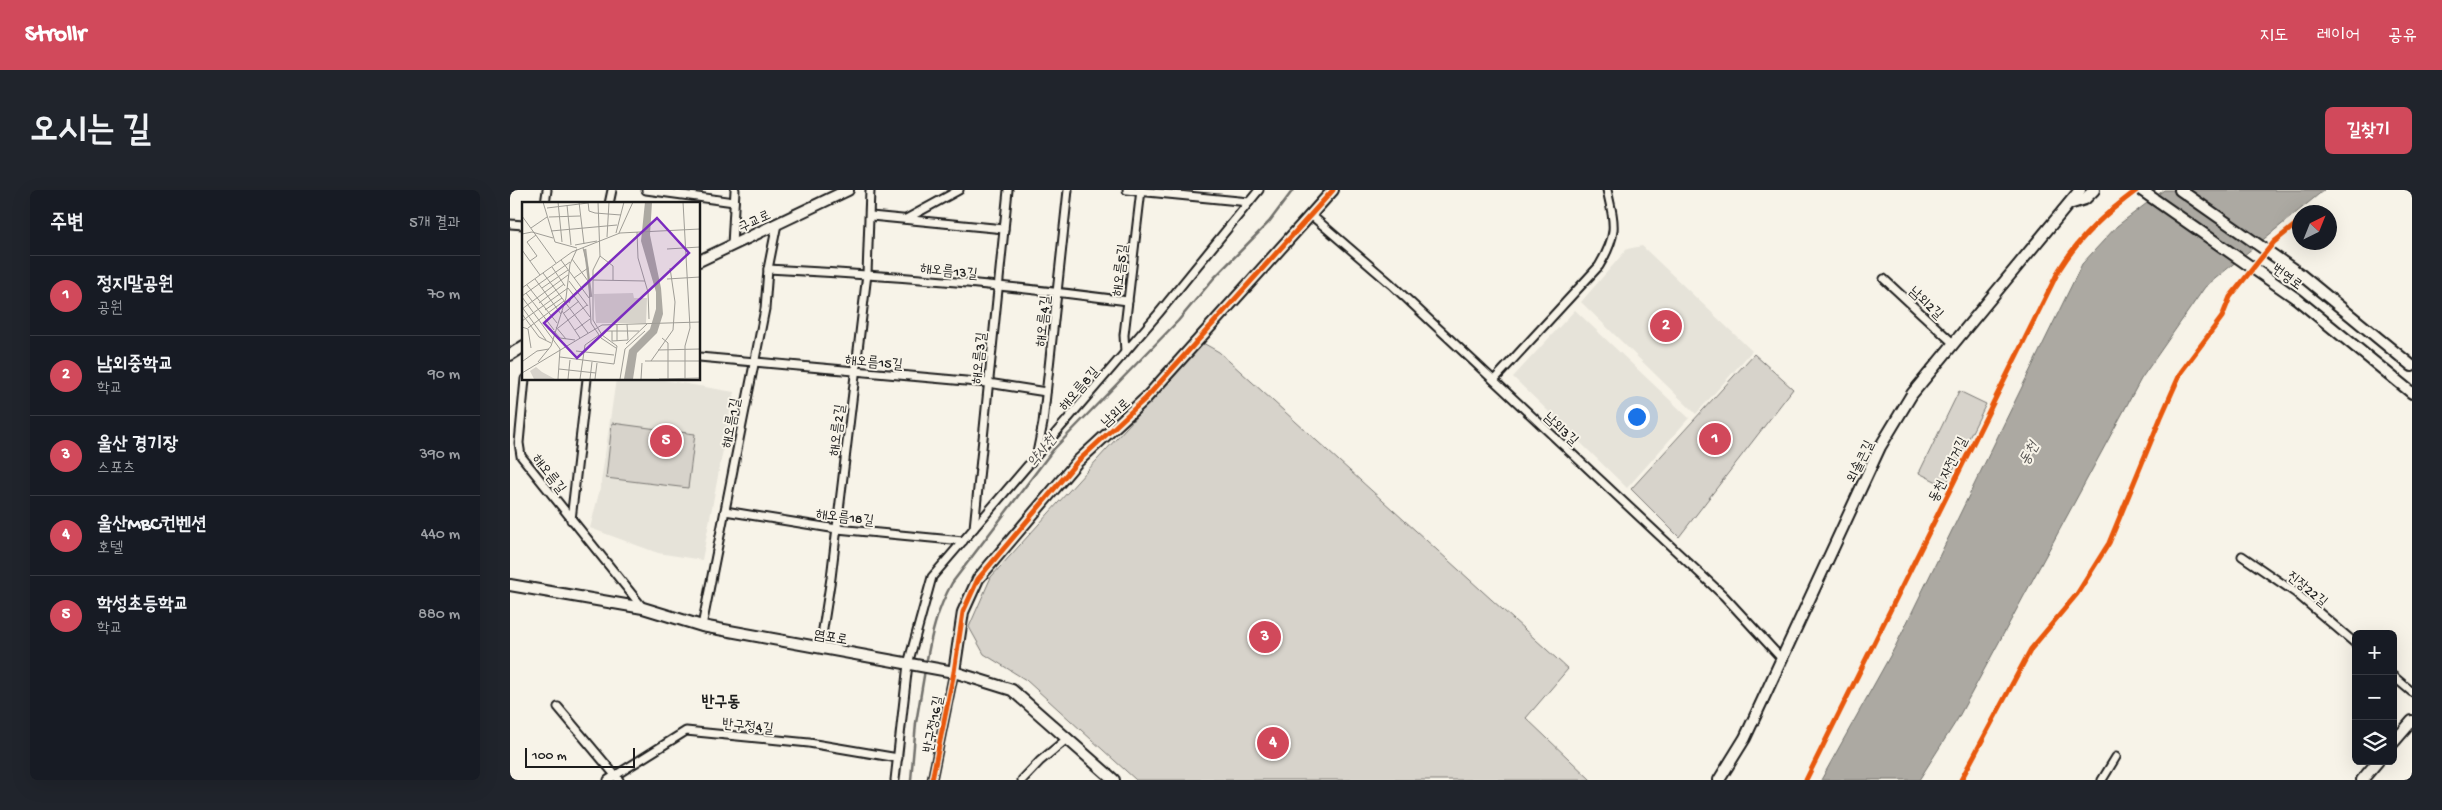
<!DOCTYPE html>
<html lang="ko">
<meta charset="utf-8">
<style>
body{margin:0;font-family:"Gochi Hand","Poor Story",sans-serif;background:#20242c;color:#f1f3f6}
.controls{position:absolute;right:15px;bottom:15px;display:grid;overflow:hidden;border-radius:8px;box-shadow:0 5px 20px #0002}
.controls button{width:45px;height:45px;display:grid;place-items:center;padding:0;border:0;border-bottom:1px solid #363941;background:#171b24;color:#f1f3f6;font:25px sans-serif}
.compass{position:absolute;left:1782px;top:15px;width:45px;height:45px;border-radius:50%;background:#171b24;box-shadow:0 5px 20px #0002;rotate:43deg}
.scale{position:absolute;left:15px;bottom:12px;width:110px;box-sizing:border-box;padding-left:5px;border:2px solid #1c1c1c;border-top:0;font-size:14px;line-height:18px;white-space:nowrap;color:#1c1c1c;-webkit-text-stroke:4px #f7f3e8;paint-order:stroke}
.you{position:absolute;left:1126px;top:226px;width:18px;height:18px;margin:-12px;border:4px solid #fff;border-radius:50%;background:#1a73e8;box-shadow:0 0 0 8px #1a73e833}
.badge{display:grid;place-items:center;width:32px;height:32px;border-radius:50%;background:#d1495b;color:#fff;font-size:16px;font-weight:700}
.pin{position:absolute;translate:-50% -50%;border:2px solid #fff;box-shadow:0 1px 5px #0006}
.list{margin:0;padding:0;list-style:none}
h2{display:flex;justify-content:space-between;align-items:center;height:65px;margin:0;padding:0 20px;font-size:21px}
h2 small{font-size:16px;font-weight:400;color:#9ea1a6}
.list li{display:grid;grid-template-columns:32px 1fr auto;gap:15px;align-items:center;box-sizing:border-box;height:80px;padding:0 20px;border-top:1px solid #363941}
.list b{display:block;font-size:19px;white-space:nowrap}
.list p{margin:0;font-size:16px;white-space:nowrap;color:#9ea1a6}
.list em{font-size:16px;font-style:normal;color:#9ea1a6}
.icon{flex:none;width:28px;height:28px;fill:none;stroke:currentColor;stroke-width:2;stroke-linecap:round;stroke-linejoin:round}
.map{position:relative;flex:none;width:1902px;height:590px;overflow:hidden;border-radius:8px}
header{display:flex;align-items:center;gap:30px;box-sizing:border-box;height:70px;padding:0 25px;background:#d1495b;color:#fff}
header strong{font-size:24px}
nav{display:flex;gap:28px;margin-inline-start:auto;font-size:18px}
.intro{display:flex;align-items:center;justify-content:space-between;box-sizing:border-box;height:120px;padding:0 30px}
h1{margin:0;font-size:35px}
.button{padding:12px 22px;border-radius:8px;background:#d1495b;color:#fff;font-size:18px;font-weight:700}
main{display:flex;gap:30px;padding:0 30px}
aside{flex:1;background:#171b24;border-radius:8px;box-shadow:0 5px 20px #0002}
.map>svg:first-child{display:block}
.built{fill:#e6e3d9}
.green{fill:#d7d3cb;stroke:#7a7874}
.water{fill:#aca9a2;stroke:#72716c}
.lines{fill:none;stroke-linecap:round;stroke-linejoin:round}
.stream{stroke:#72716c;stroke-width:2.5}
.street-casing{stroke:#1c1c1c;stroke-width:11}
.secondary-casing{stroke:#1c1c1c;stroke-width:14}
.street{stroke:#f7f3e8;stroke-width:7}
.secondary{stroke:#f7f3e8;stroke-width:10}
.cycleway-casing{stroke:#f7f3e8;stroke-width:8}
.cycleway{stroke:#e8590c;stroke-width:5}
.labels{text-anchor:middle;stroke-width:4;stroke-linejoin:round;paint-order:stroke}
.street-label{font-size:14px;fill:#1c1c1c;stroke:#f7f3e8}
.water-label{font-size:15px;font-style:italic;fill:#565452;stroke:#f7f3e8}
.quarter-label{font-size:16px;font-weight:bold;fill:#1c1c1c;stroke:#f7f3e8}
.inset-river{fill:none;stroke:#aca9a2;stroke-width:2.5}
.inset-road{fill:none;stroke:#9f9d96;stroke-width:1}
.view{fill:#7b2cbf;fill-opacity:0.15;stroke:#7b2cbf;stroke-width:2.5}
.inset-edge{fill:none;stroke:#1c1c1c;stroke-width:2.5}
</style>
<header>
<strong>Strollr</strong>
<nav><a>지도</a><a>레이어</a><a>공유</a></nav>
</header>
<div class="intro"><h1>오시는 길</h1><a class="button">길찾기</a></div>
<main>
<aside>
<h2>주변<small>5개 결과</small></h2>
<ul class="list">
<li><span class="badge">1</span><div><b>정지말공원</b><p>공원</p></div><em>70 m</em></li>
<li><span class="badge">2</span><div><b>남외중학교</b><p>학교</p></div><em>90 m</em></li>
<li><span class="badge">3</span><div><b>울산 경기장</b><p>스포츠</p></div><em>390 m</em></li>
<li><span class="badge">4</span><div><b>울산MBC컨벤션</b><p>호텔</p></div><em>440 m</em></li>
<li><span class="badge">5</span><div><b>학성초등학교</b><p>학교</p></div><em>880 m</em></li>
</ul>
</aside>
<div class="map">
<svg width="1902" height="590" viewBox="0 0 1902 590">
<rect width="100%" height="100%" fill="#f7f3e8"/>
<filter id="ink" filterUnits="userSpaceOnUse"><feTurbulence type="fractalNoise" baseFrequency=".02" numOctaves="2"/><feDisplacementMap in="SourceGraphic" scale="10" xChannelSelector="R" yChannelSelector="G"/><feConvolveMatrix kernelMatrix="1 2 1 2 8 2 1 2 1" color-interpolation-filters="sRGB"/></filter>
<g filter="url(#ink)">
<!-- built -->
<g class="built">
<polygon points="1132,56 1242,161 1186,224 1071,112 1117,59"/>
<polygon points="1065,120 1179,228 1117,298 1003,187"/>
<polygon points="106,189 148,189 224,202 192,370 148,363 80,338 90,299"/>
</g>
<!-- green -->
<g class="green">
<polygon points="693,153 709,162 1058,479 1016,528 1081,590 626,590 516,490 474,464 459,437 481,387"/>
<polygon points="1244,164 1283,199 1169,347 1121,299"/>
<polygon points="1449,201 1476,214 1435,296 1409,283"/>
<polygon points="102,233 185,244 178,298 96,288"/>
</g>
<!-- water -->
<polygon class="water" points="1654,0 1814,0 1695,97 1631,189 1447,530 1409,590 1311,590 1385,457 1572,74 1607,36"/>
<g class="lines">
<!-- stream -->
<g class="stream">
<path d="M416,475c5,-30 11,-55 26,-82l101,-133 125,-129 36,-43 55,-56 24,-32"/>
<polyline points="401,590 406,533 415,480"/>
</g>
<!-- street casing -->
<g class="street-casing">
<g id="street">
<polyline points="136,0 224,12"/>
<polyline points="617,0 739,12"/>
<polyline points="35,14 37,0"/>
<polyline points="99,14 102,0"/>
<polyline points="801,25 881,94 1214,406 1272,469"/>
<polyline points="361,26 494,39"/>
<polyline points="396,29 449,0"/>
<polyline points="0,34 14,35"/>
<polyline points="222,55 225,0"/>
<path d="M258,79c120,6 240,16 360,32"/>
<polyline points="1374,89 1443,153"/>
<polyline points="615,162 614,145 631,0"/>
<polyline points="189,167 478,193 536,202"/>
<polyline points="15,189 9,253 11,266 133,418"/>
<path d="M984,190l105,-114c19,-32 16,-41 8,-76"/>
<polyline points="527,263 533,233 558,0"/>
<polyline points="215,321 327,339 453,351"/>
<polyline points="61,330 77,189"/>
<polyline points="464,338 498,0"/>
<polyline points="1732,366 1786,403 1846,454"/>
<polyline points="192,436 255,119 258,79 267,34"/>
<polyline points="310,458 321,388 357,84 360,0"/>
<polyline points="1883,486 1902,502"/>
<polyline points="48,517 109,590"/>
<polyline points="98,590 176,541 299,553 388,568"/>
<polyline points="385,590 398,474 422,387 648,124 749,0"/>
<polyline points="422,590 444,482"/>
<polyline points="512,590 530,571 558,548"/>
<polyline points="1592,590 1606,567"/>
</g>
</g>
<!-- secondary casing -->
<g class="secondary-casing">
<g id="secondary">
<polyline points="1631,0 1787,109 1902,203"/>
<polyline points="1670,0 1790,84 1902,176"/>
<polyline points="1559,14 1575,9 1584,0"/>
<polyline points="189,71 338,0"/>
<polyline points="0,165 14,156"/>
<polyline points="0,395 133,418 192,436 444,482 502,500 604,590"/>
<polyline points="444,482 453,422 468,389 567,272 636,208 823,0"/>
<polyline points="1883,553 1902,531"/>
<polyline points="1209,590 1235,548 1370,257 1402,204 1570,0"/>
<polyline points="1852,590 1868,571"/>
</g>
</g>
<!-- street -->
<use href="#street" class="street"/>
<!-- secondary -->
<use href="#secondary" class="secondary"/>
<!-- cycleway casing -->
<g class="cycleway-casing">
<g id="cycleway">
<polyline points="422,590 444,482 453,422 468,389 567,272 636,208 823,0"/>
<path d="M1296,590l253,-510c21,-34 47,-57 78,-80"/>
<polyline points="1451,590 1521,459 1567,404 1599,353 1651,227 1671,182 1712,127 1720,107 1764,52 1790,31"/>
</g>
</g>
<!-- cycleway -->
<use href="#cycleway" class="cycleway"/>
</g>
</g>
<g class="labels">
<!-- street labels -->
<g class="street-label">
<text transform="translate(244 30) rotate(-25)" y="5">구교로</text>
<text transform="translate(439 80) rotate(6)" y="5">해오름13길</text>
<text transform="translate(609 80) rotate(-83)" y="5">해오름5길</text>
<text transform="translate(1778 86) rotate(36)" y="5">번영로</text>
<text transform="translate(1417 112) rotate(43)" y="5">남외2길</text>
<text transform="translate(532 131) rotate(-84)" y="5">해오름4길</text>
<text transform="translate(468 168) rotate(-84)" y="5">해오름3길</text>
<text transform="translate(364 171) rotate(5)" y="5">해오름15길</text>
<text transform="translate(568 198) rotate(-49)" y="5">해오름8길</text>
<text transform="translate(605 222) rotate(-43)" y="5">남외로</text>
<text transform="translate(220 233) rotate(-79)" y="5">해오름1길</text>
<text transform="translate(1052 238) rotate(43)" y="5">남외3길</text>
<text transform="translate(326 240) rotate(-83)" y="5">해오름2길</text>
<text transform="translate(1349 271) rotate(-64)" y="5">외솔큰길</text>
<text transform="translate(1437 279) rotate(-64)" y="5">동천 자전거길</text>
<text transform="translate(40 283) rotate(52)" y="5">해오름길</text>
<text transform="translate(335 326) rotate(7)" y="5">해오름18길</text>
<text transform="translate(1798 398) rotate(39)" y="5">진장22길</text>
<text transform="translate(321 446) rotate(10)" y="5">염포로</text>
<text transform="translate(422 534) rotate(-79)" y="5">반구정16길</text>
<text transform="translate(238 535) rotate(6)" y="5">반구정4길</text>
</g>
<!-- water labels -->
<g class="water-label">
<text transform="translate(531 260) rotate(-51)" y="5">약사천</text>
<text transform="translate(1518 263) rotate(-61)" y="5">동천</text>
</g>
<!-- quarter labels -->
<g class="quarter-label">
<text x="211" y="516">반구동</text>
</g>
</g>
<!-- overview -->
<g transform="translate(12 12)">
<rect width="178" height="178" fill="#f7f3e8"/>
<path d="M111,91l1,5h13l-1,25h-50l-2,-29zM14,165l6,5 13,7h-21l-4,-8z" fill="#d7d3cb"/>
<path d="M123,0h7l-2,33 11,53 2,26 -6,19 -20,20 -4,26h-9l5,-29 21,-21 6,-20v-17l-15,-51z" fill="#aca9a2"/>
<path class="inset-river" d="M63,47l6,48"/>
<path class="inset-road" d="M21,0l12,40 22,6M36,0l4,40M57,0l5,42M66,0l1,9 6,2 26,2M161,0l7,126 -5,18v33M45,3l4,40M25,6l41,-5M0,14l34,47M27,15l31,-1M9,26l16,-11M29,29l66,-6M115,30l1,26 10,34 1,27M94,31l8,-31M97,31l14,-31M0,32l10,-2 21,6M85,35l2,-35M53,43l22,-4M61,46l5,20 3,55 10,15 15,10M145,47l33,-2M0,48l18,25M78,54l13,10v14M50,57l16,22M39,58l28,38M8,59l7,-5 -10,-14 9,-7M30,65l13,19M21,71l22,29M52,76l14,-10M13,77l26,35M145,77l33,-2M71,78l52,1M47,79l19,25M5,83l30,38M0,86l50,-36 48,-19 80,-4M20,86l26,-18M4,91l28,37M0,94l48,-34M0,95l38,52 -2,30M43,100l23,31M17,101l25,-19M47,101l3,-7 17,-13M0,105l24,33M0,107l46,-34M23,108l17,-12M40,109l18,27M42,111l15,-12M0,112l17,23 12,6M0,119l46,-33 22,29M105,122l1,16M95,123v16M0,125l6,2 3,19M34,125l10,12M6,126l36,-27M36,126l29,-23M53,128l15,-11M32,129l6,7 15,2M85,129h32M90,129v10l16,-1M140,136l6,5v36M104,142l21,-20M136,148l42,-1M54,149l38,4M38,155l54,7 3,-18 -15,-11 -9,-15v-50l7,-14 -2,-54M1,159l14,-10 12,-2M123,159h55M129,159l22,-31 2,-28 -5,-34M16,160l13,-16 15,-48 4,-34 7,-15M37,167l37,4M0,171l80,-48 98,-3M46,177l2,-19M58,177l5,-34 14,-10M68,177l2,-17M73,177l2,-16M98,177l5,-30 20,-18M119,177l1,-16M137,177l41,-1"/>
<path class="view" d="M135,16l32,35 -112,105 -33,-35z"/>
<rect width="178" height="178" class="inset-edge"/>
</g>
</svg>
<div class="controls">
<button>+</button>
<button>−</button>
<button><svg class="icon" aria-label="layers" viewBox="0 0 24 24"><path d="M12 4l9 5-9 5-9-5zM3 14l9 5 9-5"/></svg></button>
</div>
<svg class="compass" viewBox="-18 -18 36 36"><path d="M0-13l5 13h-10z" fill="#e53935"/><path d="M0 13l5-13h-10z" fill="#9ea1a6"/></svg>
<div class="scale">100 m</div>
<div class="you"></div>
<div class="pin badge" style="left:1205px;top:249px">1</div>
<div class="pin badge" style="left:1156px;top:136px">2</div>
<div class="pin badge" style="left:755px;top:447px">3</div>
<div class="pin badge" style="left:763px;top:553px">4</div>
<div class="pin badge" style="left:156px;top:251px">5</div>
</div>
</main>
